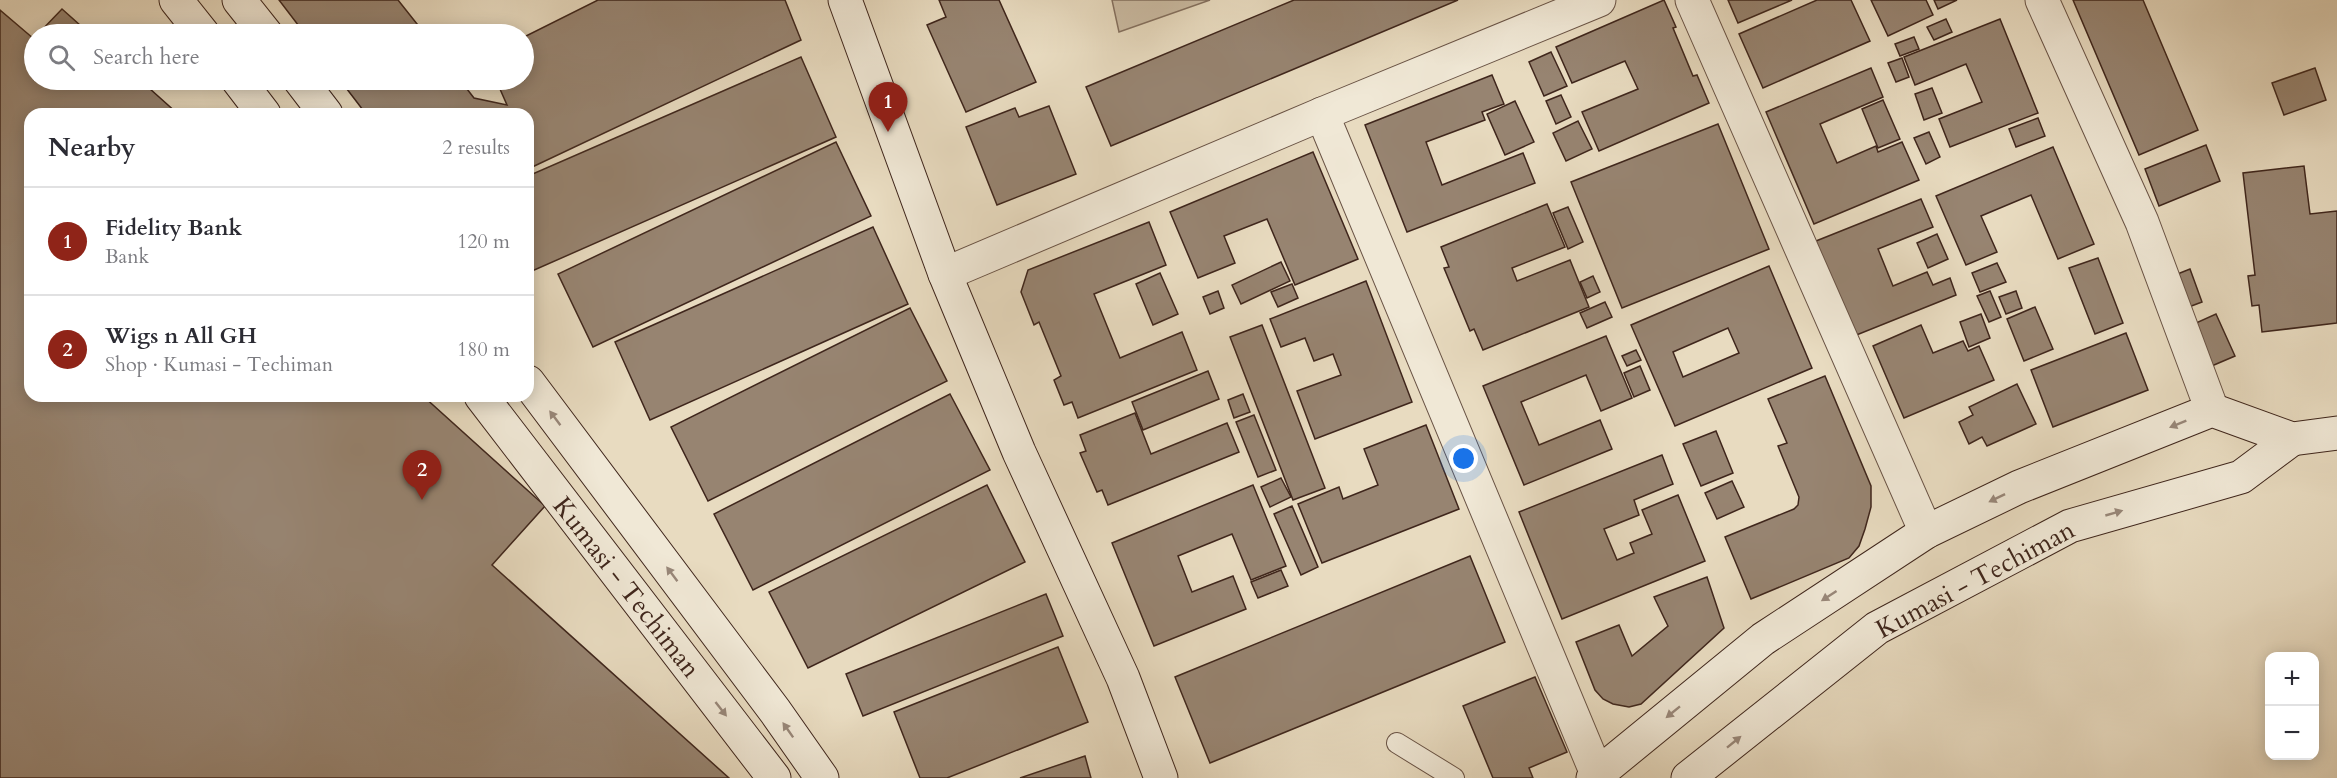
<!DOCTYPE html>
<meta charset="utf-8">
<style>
body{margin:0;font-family:Cardo,serif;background:#f2f2f3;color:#2b2b33}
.controls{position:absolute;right:18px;bottom:18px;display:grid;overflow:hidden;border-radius:12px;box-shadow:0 3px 15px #0003}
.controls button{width:54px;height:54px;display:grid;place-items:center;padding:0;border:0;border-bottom:2px solid #e1e1e2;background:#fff;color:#2b2b33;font:30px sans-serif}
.you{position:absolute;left:1464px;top:459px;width:21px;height:21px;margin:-15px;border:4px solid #fff;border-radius:50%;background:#1a73e8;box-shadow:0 0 0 9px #1a73e833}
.badge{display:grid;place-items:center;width:39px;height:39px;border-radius:50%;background:#8f2418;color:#fff;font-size:20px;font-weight:700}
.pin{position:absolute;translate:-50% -50px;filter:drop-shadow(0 2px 3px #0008)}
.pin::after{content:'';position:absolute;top:32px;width:21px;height:18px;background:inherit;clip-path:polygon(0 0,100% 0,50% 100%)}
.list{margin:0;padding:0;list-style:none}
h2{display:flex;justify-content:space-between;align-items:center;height:78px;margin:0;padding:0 24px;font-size:26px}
h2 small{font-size:20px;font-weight:400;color:#7c7c81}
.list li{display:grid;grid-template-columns:39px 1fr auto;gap:18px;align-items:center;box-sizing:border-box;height:108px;padding:0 24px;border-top:2px solid #e1e1e2}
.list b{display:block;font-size:22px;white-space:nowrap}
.list p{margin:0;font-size:20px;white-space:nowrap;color:#7c7c81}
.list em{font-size:20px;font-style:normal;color:#7c7c81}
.icon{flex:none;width:33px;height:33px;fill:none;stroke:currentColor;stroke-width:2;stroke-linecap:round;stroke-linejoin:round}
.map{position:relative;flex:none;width:2337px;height:778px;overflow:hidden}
.search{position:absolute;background:#fff;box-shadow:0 3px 15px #0003;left:24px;top:24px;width:510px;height:66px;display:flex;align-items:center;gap:15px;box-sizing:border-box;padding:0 21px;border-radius:33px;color:#7c7c81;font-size:22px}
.panel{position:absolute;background:#fff;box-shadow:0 3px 15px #0003;left:24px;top:108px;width:510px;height:294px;border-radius:18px}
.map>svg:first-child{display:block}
.green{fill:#cbbca4;stroke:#857160;stroke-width:1.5}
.building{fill:#978471;stroke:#3f261c;stroke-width:1.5;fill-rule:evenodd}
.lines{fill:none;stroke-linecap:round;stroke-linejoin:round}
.lane-casing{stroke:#695345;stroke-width:22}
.street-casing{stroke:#695345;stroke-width:35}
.secondary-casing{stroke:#3f261c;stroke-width:35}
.lane{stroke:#f0e8d6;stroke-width:20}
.street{stroke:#f0e8d6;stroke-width:33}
.secondary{stroke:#f0e8d6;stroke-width:33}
.oneway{fill:#988779}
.labels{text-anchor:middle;stroke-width:4.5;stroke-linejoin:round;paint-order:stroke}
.street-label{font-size:26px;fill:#3f261c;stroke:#f0e8d6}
</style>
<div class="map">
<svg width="2337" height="778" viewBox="0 0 2337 778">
<rect width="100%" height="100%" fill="#e8dbc0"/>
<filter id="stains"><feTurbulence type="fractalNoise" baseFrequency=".00333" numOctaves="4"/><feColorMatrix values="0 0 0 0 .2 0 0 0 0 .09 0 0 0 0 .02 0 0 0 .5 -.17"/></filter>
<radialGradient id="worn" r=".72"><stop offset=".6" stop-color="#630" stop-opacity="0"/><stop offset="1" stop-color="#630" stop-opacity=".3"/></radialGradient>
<!-- green -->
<polygon class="green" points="1112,0 1210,0 1119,32"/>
<!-- building -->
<g class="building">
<polygon points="279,0 398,0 425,34 305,34"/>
<polygon points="598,0 785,0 801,40 528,169 528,114 366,114 340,80 460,80 474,98 507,105 496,80 524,80 524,37"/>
<polygon points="939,0 999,0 1036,82 966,112 927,25 946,17"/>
<polygon points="1294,0 1458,0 1111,146 1086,87"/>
<polygon points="1664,0 1676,27 1673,28 1693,76 1697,75 1709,103 1599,151 1582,112 1638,89 1625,61 1572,83 1556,47"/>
<polygon points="1728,0 1792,0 1738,23"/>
<polygon points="1817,0 1851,0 1870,41 1763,88 1739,34"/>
<polygon points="1871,0 1926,0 1933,15 1888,36"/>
<polygon points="1934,0 1957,0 1938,9"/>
<polygon points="2073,0 2143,0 2198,130 2139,155"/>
<polygon points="62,9 90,34 38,34"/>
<polygon points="0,10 34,39 34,80 140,80 178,114 30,114 30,396 423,396 545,506 492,565 729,778 0,778"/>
<polygon points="1946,19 1952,32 1934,40 1927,27"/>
<polygon points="2000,19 2038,113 1950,147 1939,119 1982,102 1966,64 1915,85 1904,57"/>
<polygon points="1914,37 1919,49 1900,56 1895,44"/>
<polygon points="1551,52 1567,86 1544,96 1529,62"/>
<polygon points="801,57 836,137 532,271 528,262 528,176"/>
<polygon points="1902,58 1909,77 1896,82 1888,63"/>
<polygon points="1871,68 1883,97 1820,124 1837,163 1876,146 1878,152 1902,142 1919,180 1814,224 1766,112"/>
<polygon points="2315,68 2326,100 2284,115 2272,83"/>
<polygon points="1492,75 1504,104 1482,112 1485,120 1426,142 1442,185 1523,153 1535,183 1407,232 1365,125"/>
<polygon points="1932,88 1942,113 1924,120 1915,94"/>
<polygon points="1561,95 1571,117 1556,124 1546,101"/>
<polygon points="1883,100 1900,139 1878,148 1862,109"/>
<polygon points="1515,101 1534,142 1505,155 1487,114"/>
<polygon points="1049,106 1076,174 997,205 966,127 1015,108 1019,117"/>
<polygon points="2038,118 2045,136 2016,147 2009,129"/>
<polygon points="1578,121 1592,149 1566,161 1553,133"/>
<polygon points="1718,124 1769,249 1622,308 1571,182"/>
<polygon points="1929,132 1940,157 1926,164 1914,138"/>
<polygon points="836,142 871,216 593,347 558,274"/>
<polygon points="2206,145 2220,181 2159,206 2145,169"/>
<polygon points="2053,147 2094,244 2058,259 2031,195 1981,216 1997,252 1966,265 1936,196"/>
<polygon points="1313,152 1358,259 1295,285 1267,219 1224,236 1235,263 1198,278 1170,212"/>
<polygon points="2304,166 2310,214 2337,211 2337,323 2262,332 2259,305 2252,306 2248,276 2255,275 2243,173"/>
<polygon points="1921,199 1933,227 1878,249 1893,286 1927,272 1933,285 1950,278 1956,295 1849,338 1811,243"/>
<polygon points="1547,204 1565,247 1512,268 1517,281 1570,260 1589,307 1483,350 1474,329 1470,331 1444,268 1449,267 1441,247"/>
<polygon points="1568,207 1583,242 1568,249 1553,213"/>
<polygon points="1149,222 1166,265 1094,294 1120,358 1182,332 1197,370 1078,418 1072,402 1064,405 1054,380 1061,376 1039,322 1034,325 1021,292 1028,270"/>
<polygon points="873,227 908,304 650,420 615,342"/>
<polygon points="1937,234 1948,259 1928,268 1917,243"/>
<polygon points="2098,258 2123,323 2095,334 2069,268"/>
<polygon points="1281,262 1290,281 1241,304 1232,285"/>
<polygon points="1997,263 2006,282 1980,292 1972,273"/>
<path d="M1769,266l43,102 -137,58 -44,-101zM1728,328l11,25 -56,24 -10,-25z"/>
<polygon points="2190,269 2202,302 2178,311 2165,279"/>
<polygon points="1160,273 1178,314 1153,325 1136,284"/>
<polygon points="1593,276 1600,292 1587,298 1580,282"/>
<polygon points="1366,281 1412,402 1315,439 1297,391 1341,375 1333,354 1314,361 1305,338 1281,347 1270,319"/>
<polygon points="1292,284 1298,298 1278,307 1271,292"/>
<polygon points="1218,291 1224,308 1210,314 1203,297"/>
<polygon points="1990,291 2001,317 1989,322 1977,296"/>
<polygon points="2016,291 2022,308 2006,314 1999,297"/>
<polygon points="1605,302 1612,317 1587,328 1580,313"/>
<polygon points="2035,307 2053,349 2024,361 2007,319"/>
<polygon points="910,308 947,381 708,501 671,427"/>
<polygon points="1981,314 1990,338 1969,347 1960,322"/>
<polygon points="2216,314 2235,356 2207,368 2187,327"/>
<polygon points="1262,325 1325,488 1293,500 1230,337"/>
<polygon points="1921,325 1933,353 1963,341 1968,351 1979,346 1994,380 1904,418 1873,346"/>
<polygon points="2126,333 2148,390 2053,427 2031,370"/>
<polygon points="1606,336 1632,398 1601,411 1586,375 1521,402 1539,445 1600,420 1612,449 1524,485 1483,386"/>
<polygon points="1636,350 1641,360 1627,366 1622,356"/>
<polygon points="1640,366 1650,390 1634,397 1624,373"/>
<polygon points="1208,371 1219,399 1143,430 1132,402"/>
<polygon points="1825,376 1871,486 1871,507 1865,529 1859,546 1849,558 1751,599 1725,537 1794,509 1798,505 1799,497 1778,446 1787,443 1768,399"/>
<polygon points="2017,384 2036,424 1987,446 1982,437 1969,444 1959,422 1973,415 1969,407"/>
<polygon points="950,394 990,470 753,590 714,514"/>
<polygon points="1243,394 1250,412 1234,418 1228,400"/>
<polygon points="1135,413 1151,454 1227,423 1239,452 1108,505 1102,490 1097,492 1080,453 1086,451 1080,435"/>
<polygon points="1254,415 1276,470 1258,477 1236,422"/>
<polygon points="1426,425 1459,509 1322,563 1298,504 1339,487 1343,499 1378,485 1364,449"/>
<polygon points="1716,431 1733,473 1701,486 1683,444"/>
<polygon points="1662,455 1673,484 1634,500 1639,515 1604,529 1617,560 1634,553 1630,543 1652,534 1642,510 1678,495 1705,561 1562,619 1519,512"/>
<polygon points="1281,478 1291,497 1270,507 1261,487"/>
<polygon points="1732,481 1744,507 1717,519 1705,493"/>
<polygon points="987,485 1025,562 808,668 769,592"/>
<polygon points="1253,485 1286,566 1251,580 1232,534 1178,556 1192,592 1233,576 1246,609 1154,646 1112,543"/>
<polygon points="1292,506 1318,567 1301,575 1274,514"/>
<polygon points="1470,556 1505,642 1210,763 1175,677"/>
<polygon points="1281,570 1288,586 1258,598 1251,582"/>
<polygon points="1707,577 1724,628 1641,704 1629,707 1613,704 1603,699 1595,690 1576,642 1619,625 1632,656 1668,626 1654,597"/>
<polygon points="1046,594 1063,636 863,716 846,674"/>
<polygon points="1058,647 1088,722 947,778 920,778 894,712"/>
<polygon points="1535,677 1567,752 1529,768 1533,778 1493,778 1463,706"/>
<polygon points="1085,756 1091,778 1020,778"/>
</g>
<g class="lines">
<!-- lane casing -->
<g class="lane-casing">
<polyline id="lane" points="1397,743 1454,778"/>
</g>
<!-- street casing -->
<g class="street-casing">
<g id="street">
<polyline points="1692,0 1926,532"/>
<polyline points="2042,0 2142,222 2212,410"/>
<polyline points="1322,114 1597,774"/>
<polyline points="945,274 1322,114 1599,0"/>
</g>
</g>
<!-- secondary casing -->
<g class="secondary-casing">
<g id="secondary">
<polyline points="176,0 203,34"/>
<polyline points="239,0 266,34"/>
<polyline points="845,0 945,274 1019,452 1123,678 1161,778"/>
<polyline points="238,80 264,114"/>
<polyline points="300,80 326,114"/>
<polyline points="528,382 775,711 822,778"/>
<polyline points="481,396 774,778"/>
<polyline points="1593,778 1763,639 1926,532 2019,487 2212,410 2292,439 2337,433"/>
<polyline points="1688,778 1877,628 2070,526 2241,477 2292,439"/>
</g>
</g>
<!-- lane -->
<use href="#lane" class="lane"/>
<!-- street -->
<use href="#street" class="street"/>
<!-- secondary -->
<use href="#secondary" class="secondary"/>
</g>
<!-- one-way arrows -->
<defs><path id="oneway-solid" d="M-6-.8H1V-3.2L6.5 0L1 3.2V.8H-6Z" transform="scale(1.5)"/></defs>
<g class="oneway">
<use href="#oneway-solid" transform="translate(555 418) rotate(-127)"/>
<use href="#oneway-solid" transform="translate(2178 424) rotate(158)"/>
<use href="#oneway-solid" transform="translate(1997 498) rotate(154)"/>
<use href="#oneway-solid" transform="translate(2114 513) rotate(-16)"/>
<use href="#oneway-solid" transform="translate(672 574) rotate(-127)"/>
<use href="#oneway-solid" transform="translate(1829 596) rotate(147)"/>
<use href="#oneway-solid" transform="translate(721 709) rotate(52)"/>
<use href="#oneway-solid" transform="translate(1673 712) rotate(141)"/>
<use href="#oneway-solid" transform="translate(788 730) rotate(-125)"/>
<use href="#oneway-solid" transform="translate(1734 742) rotate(-39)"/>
</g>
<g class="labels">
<!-- street labels -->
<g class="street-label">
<text transform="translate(1975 579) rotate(-28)" y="9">Kumasi - Techiman</text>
<text transform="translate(627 587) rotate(52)" y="9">Kumasi - Techiman</text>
</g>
</g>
<rect width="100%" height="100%" filter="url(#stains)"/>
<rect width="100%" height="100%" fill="url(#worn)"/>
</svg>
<div class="controls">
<button>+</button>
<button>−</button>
</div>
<div class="you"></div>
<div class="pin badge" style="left:888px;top:132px">1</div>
<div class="pin badge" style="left:422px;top:500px">2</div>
<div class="search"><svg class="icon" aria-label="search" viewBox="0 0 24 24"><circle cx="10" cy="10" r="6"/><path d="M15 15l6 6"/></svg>Search here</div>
<section class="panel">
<h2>Nearby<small>2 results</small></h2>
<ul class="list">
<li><span class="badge">1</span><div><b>Fidelity Bank</b><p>Bank</p></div><em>120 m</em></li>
<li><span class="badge">2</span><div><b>Wigs n All GH</b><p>Shop · Kumasi - Techiman</p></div><em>180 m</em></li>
</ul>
</section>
</div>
